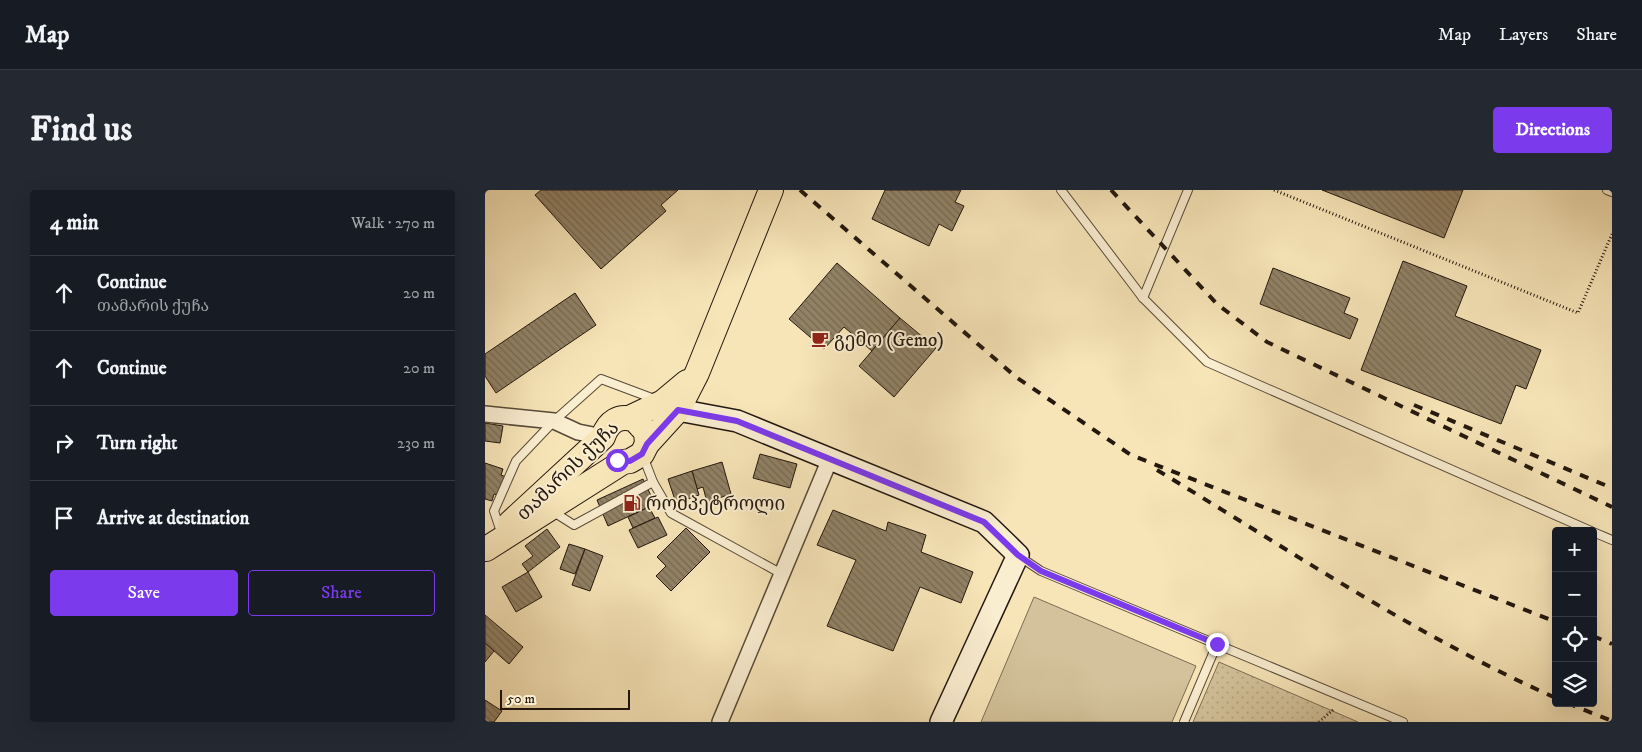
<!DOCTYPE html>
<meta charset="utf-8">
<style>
body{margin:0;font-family:"IM FELL DW Pica","Noto Serif Georgian",serif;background:#242831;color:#f1f3f6}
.controls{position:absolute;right:15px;bottom:15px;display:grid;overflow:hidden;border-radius:5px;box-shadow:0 5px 20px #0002}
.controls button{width:45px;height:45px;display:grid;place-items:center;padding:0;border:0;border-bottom:1px solid #363941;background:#171b24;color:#f1f3f6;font:25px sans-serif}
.scale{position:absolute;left:15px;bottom:12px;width:130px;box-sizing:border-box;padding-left:5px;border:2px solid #23170e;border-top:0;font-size:14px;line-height:18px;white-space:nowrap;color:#23170e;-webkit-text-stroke:4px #faeed1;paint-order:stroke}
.stop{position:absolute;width:15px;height:15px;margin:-11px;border:4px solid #7c3aed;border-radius:50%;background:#fff}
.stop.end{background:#7c3aed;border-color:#fff;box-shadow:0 1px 5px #0008}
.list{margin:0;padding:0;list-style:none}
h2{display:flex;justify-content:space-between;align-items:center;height:65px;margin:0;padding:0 20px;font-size:21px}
h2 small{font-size:16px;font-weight:400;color:#9ea1a6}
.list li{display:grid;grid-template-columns:32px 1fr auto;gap:15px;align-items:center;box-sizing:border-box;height:75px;padding:0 20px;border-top:1px solid #363941}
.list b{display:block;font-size:19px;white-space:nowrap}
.list p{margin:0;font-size:16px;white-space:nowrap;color:#9ea1a6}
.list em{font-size:16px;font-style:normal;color:#9ea1a6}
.actions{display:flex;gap:10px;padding:15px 20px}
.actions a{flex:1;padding:11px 0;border:1px solid #7c3aed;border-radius:5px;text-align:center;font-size:18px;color:#7c3aed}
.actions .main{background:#7c3aed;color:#fff}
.icon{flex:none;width:28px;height:28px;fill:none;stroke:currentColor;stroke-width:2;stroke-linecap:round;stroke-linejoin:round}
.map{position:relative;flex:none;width:1127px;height:532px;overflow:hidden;border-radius:5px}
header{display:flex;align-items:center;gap:30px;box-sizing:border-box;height:70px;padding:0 25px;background:#171b24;border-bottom:1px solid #363941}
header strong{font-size:24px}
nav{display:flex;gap:28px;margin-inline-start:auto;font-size:18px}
.intro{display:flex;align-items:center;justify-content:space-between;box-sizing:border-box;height:120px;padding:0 30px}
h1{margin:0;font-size:35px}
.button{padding:12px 22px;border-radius:5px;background:#7c3aed;color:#fff;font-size:18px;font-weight:700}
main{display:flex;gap:30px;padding:0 30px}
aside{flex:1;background:#171b24;border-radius:5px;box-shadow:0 5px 20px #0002}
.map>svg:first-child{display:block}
.grass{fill:#d3c29b;stroke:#7b6c54}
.park{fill:url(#park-dots);stroke:#7b6c54}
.building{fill:url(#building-back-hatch);stroke:#23170e}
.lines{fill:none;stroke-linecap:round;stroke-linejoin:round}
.lane-casing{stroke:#584a38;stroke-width:10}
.street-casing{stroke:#584a38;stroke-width:18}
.secondary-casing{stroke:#23170e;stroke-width:24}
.primary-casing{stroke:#23170e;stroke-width:26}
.path{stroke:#23170e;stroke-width:3;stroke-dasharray:1 2.5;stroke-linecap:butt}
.lane{stroke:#faeed1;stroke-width:8}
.street{stroke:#faeed1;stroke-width:15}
.secondary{stroke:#faeed1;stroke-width:21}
.primary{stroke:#f7e5b8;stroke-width:24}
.rail{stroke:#23170e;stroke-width:4;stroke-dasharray:9 9;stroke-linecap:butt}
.route{stroke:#7c3aed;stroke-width:6}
.labels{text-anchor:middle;stroke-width:4;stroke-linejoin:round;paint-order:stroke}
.poi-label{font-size:19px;fill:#23170e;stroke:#faeed1;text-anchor:start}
.street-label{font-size:19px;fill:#23170e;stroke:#faeed1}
</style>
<header>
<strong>Map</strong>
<nav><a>Map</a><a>Layers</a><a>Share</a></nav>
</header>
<div class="intro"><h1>Find us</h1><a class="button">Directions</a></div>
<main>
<aside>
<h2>4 min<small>Walk · 270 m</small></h2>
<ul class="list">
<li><svg class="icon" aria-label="ahead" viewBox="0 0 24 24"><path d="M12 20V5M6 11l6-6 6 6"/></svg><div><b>Continue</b><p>თამარის ქუჩა</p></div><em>20 m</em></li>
<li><svg class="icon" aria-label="ahead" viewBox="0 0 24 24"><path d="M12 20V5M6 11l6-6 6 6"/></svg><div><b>Continue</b></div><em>20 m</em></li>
<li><svg class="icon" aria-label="right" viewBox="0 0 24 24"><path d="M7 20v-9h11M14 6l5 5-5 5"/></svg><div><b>Turn right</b></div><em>230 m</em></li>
<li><svg class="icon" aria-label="arrive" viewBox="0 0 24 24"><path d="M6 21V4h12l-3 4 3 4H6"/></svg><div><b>Arrive at destination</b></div></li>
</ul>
<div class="actions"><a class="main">Save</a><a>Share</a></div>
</aside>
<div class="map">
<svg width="1127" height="532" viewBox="0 0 1127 532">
<defs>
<pattern id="park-dots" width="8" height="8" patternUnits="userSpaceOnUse" patternTransform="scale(1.25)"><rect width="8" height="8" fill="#d3c29b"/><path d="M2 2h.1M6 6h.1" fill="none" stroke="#b5a684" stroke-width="1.8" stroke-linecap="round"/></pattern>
<pattern id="building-back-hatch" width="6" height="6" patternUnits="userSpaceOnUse" patternTransform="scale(1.25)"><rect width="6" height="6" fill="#918266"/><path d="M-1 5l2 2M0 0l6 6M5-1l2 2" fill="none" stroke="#766952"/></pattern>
</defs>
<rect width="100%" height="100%" fill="#f7e5b8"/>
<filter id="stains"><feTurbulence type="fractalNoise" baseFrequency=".004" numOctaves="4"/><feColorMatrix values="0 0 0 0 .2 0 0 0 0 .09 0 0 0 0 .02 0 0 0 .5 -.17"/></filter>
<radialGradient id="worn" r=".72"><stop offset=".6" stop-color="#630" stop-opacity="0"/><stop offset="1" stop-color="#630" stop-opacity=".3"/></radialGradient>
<!-- grass -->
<polygon class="grass" points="549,407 711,476 687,532 496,532"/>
<!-- park -->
<polygon class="park" points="734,472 873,532 708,532"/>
<!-- building -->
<g class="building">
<polygon points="56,0 193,0 176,15 181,21 116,79 50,5"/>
<polygon points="400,0 476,0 470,12 479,16 467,41 454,34 444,56 387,29"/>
<polygon points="837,0 978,0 959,48"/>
<polygon points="918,71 982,96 970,126 1056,160 1041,199 1031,195 1016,234 876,180"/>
<polygon points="352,73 415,128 387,161 359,137 339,159 304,129"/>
<polygon points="788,78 865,108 859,123 873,129 865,149 775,114"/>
<polygon points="90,103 111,135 11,203 0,186 0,164"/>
<polygon points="415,128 451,158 409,207 374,176"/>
<polygon points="0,233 18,236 15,253 0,251"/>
<polygon points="275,264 312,274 305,298 268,288"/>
<polygon points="237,272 246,304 222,312 218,297 212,299 207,281"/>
<polygon points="0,273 18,279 16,285 21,287 15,306 9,304 7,311 0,309"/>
<polygon points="207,281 214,305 191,313 183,289"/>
<polygon points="158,289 170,314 123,336 112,310"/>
<polygon points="164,317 170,328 148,338 143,327"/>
<polygon points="348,320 401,341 403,332 441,345 436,362 488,382 476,413 435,397 408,461 342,436 371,370 332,355"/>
<polygon points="173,327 182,345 153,358 144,340"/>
<polygon points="201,338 225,362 186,401 171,386 181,376 172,367"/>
<polygon points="62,339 75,357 43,382 37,374 48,366 40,356"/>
<polygon points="84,354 100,359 90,384 75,379"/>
<polygon points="100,359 118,366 105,401 87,395"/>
<polygon points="43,382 57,407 31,422 17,397"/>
<polygon points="0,425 38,457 24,474 0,453"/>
<polygon points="0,453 9,461 0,472"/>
<polygon points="0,510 17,521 9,532 0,532"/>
</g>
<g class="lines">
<!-- lane casing -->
<g class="lane-casing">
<g id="lane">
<polyline points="576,0 658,108 722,172 1106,341"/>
<polyline points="1122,0 1127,2"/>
<polyline points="658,108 703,0"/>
<polyline points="158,266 168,292 186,323 297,384"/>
<polyline points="67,321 89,335 168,292"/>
<polyline points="16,342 9,321 31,271 69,231 116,189 172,210"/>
<polyline points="1108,342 1127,350"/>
<polyline points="535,367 556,381 918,532"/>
<polyline points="699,532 732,454"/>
</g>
</g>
<!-- street casing -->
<g class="street-casing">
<g id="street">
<polyline points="0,224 69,231 93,242 118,247"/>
<polyline points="235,532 345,269"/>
</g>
</g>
<!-- secondary casing -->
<g class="secondary-casing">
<polyline id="secondary" points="193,220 252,231 499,332 533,365 456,532"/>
</g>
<!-- primary casing -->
<g class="primary-casing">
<g id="primary">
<polyline points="144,228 178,212 202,192"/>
<path d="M25,333l93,-86c5,-15 16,-23 32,-17l11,12 1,12"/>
<polyline points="1,359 138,272 145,271 157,264 162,254 193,220 212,183 286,0"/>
</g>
</g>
<!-- path -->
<g class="path">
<polyline points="789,0 1093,123 1127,44"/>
<polyline points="834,532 849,519"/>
</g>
<!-- lane -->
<use href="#lane" class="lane"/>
<!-- street -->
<use href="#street" class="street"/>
<!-- secondary -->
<use href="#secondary" class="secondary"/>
<!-- primary -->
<use href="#primary" class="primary"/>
<!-- rail -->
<g class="rail">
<polyline points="315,0 531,187 646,265 1071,432"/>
<polyline points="626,0 732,114 782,152 1127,317"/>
<polyline points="929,215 1127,298"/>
<path d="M672,280c131,79 259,166 399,228"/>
<polyline points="1108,446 1127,454"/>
<polyline points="1082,513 1127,531"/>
</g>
</g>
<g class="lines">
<!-- route -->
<polyline class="route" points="132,270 145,271 157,264 162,254 193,220 252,231 499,332 533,365 556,381 732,454"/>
</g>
<!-- icons -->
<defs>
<g id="cafe-bare" transform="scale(1.35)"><path d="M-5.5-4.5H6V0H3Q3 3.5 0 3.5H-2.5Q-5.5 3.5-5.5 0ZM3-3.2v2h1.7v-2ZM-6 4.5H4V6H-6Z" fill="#8f2418" stroke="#faeed1" stroke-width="2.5" paint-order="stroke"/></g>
<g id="fuel-bare" transform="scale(1.35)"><path d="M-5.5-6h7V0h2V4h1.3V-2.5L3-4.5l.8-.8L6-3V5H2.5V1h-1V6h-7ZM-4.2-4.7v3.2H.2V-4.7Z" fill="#8f2418" stroke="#faeed1" stroke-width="2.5" paint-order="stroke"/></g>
</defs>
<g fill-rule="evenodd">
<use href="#cafe-bare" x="335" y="149"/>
<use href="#fuel-bare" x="147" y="313"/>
</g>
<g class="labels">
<!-- poi labels -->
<g class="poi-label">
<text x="349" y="156">გემო (Gemo)</text>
<text x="161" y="320">რომპეტროლი</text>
</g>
<!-- street labels -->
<g class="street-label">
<text transform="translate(82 280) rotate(-44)" y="7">თამარის ქუჩა</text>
</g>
</g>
<rect width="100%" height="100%" filter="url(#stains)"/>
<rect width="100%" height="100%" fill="url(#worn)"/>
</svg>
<div class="controls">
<button>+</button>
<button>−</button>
<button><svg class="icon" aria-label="locate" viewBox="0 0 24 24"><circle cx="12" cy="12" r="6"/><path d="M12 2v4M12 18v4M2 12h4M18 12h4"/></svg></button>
<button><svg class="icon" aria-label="layers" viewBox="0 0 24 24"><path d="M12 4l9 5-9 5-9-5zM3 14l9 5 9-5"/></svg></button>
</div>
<div class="scale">50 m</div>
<div class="stop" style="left:132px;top:270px"></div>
<div class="stop end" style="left:732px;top:454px"></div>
</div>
</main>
